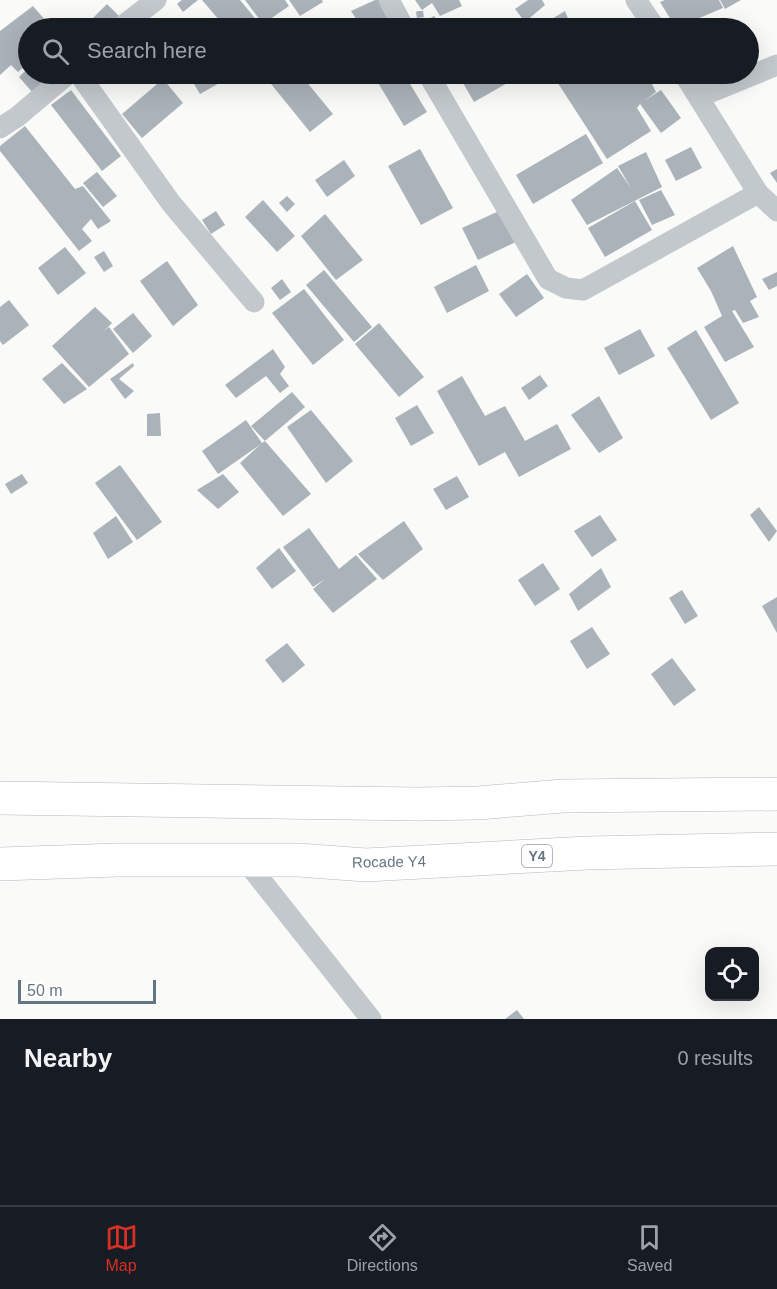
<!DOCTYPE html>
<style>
body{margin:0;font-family:Arial,sans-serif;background:#20242c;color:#f1f3f6}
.controls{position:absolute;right:18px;bottom:18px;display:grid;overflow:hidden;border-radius:12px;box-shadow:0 6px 24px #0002}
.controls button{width:54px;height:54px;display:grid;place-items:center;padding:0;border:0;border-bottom:2px solid #363941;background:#171b24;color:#f1f3f6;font:30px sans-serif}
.scale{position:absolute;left:18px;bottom:15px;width:138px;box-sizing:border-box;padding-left:6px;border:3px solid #657683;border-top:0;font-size:16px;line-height:21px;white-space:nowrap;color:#657683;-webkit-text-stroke:4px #fff;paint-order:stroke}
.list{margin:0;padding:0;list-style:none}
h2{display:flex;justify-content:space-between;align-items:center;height:78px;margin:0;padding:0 24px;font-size:26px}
h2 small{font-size:20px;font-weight:400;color:#9ea1a6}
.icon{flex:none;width:33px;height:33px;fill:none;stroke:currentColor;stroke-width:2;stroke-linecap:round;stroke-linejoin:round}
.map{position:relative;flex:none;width:777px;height:1019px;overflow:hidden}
.search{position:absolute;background:#171b24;box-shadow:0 6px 24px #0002;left:18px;right:18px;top:18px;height:66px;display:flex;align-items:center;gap:15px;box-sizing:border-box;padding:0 21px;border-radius:33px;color:#9ea1a6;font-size:22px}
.sheet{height:186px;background:#171b24}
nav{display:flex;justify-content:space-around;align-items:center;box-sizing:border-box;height:84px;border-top:2px solid #363941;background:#171b24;font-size:16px;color:#9ea1a6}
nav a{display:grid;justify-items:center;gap:3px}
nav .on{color:#d93025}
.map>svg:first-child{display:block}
.building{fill:#aab3b9}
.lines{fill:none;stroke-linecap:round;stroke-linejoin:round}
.trunk-casing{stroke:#b4b9bd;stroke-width:34}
.minor{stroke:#c3c8cc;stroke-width:21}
.trunk{stroke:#fff;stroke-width:33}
.labels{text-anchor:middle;stroke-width:6;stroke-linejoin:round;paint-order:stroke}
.shield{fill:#fff;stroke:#939fa8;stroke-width:1.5}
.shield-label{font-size:14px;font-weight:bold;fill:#657683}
.street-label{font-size:15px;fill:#657683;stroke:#fff}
</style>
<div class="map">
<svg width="777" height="1019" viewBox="0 0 777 1019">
<rect width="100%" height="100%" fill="#fafaf8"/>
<!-- building -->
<g class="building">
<polygon points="182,0 198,0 183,12 177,4"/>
<polygon points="202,0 240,0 263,28 226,28"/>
<polygon points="245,0 285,0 289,6 263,24"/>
<polygon points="289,0 322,0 323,2 300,16"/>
<polygon points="375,0 379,0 393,28 362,28 351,11"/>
<polygon points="415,0 459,0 462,6 440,16 432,3 422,10"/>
<polygon points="528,0 542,0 545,5 525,22 515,9"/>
<polygon points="665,0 719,0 723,8 676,28 660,2"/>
<polygon points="720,0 741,0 725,9"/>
<polygon points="107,4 121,18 110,28 95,28 89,22"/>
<polygon points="33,6 51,27 50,28 28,28 28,63 18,72 11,65 0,75 0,31"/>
<polygon points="418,11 423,11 424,17 417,18 416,12"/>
<polygon points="565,11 572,28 537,28"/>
<polygon points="434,16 438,21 431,25 427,20"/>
<polygon points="28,68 28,74 55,74 33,93 19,77"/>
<polygon points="188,74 228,74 230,77 200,94"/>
<polygon points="263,74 300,74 333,114 310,132"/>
<polygon points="378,74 404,74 427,112 404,126 374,76"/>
<polygon points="463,74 523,74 474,102 459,76"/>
<polygon points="552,74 647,74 656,92 644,101 661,90 681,118 661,133 640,104 637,108 651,131 607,159"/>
<polygon points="163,79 183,103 142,138 122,114"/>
<polygon points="71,90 121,156 102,171 51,105"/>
<polygon points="25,126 75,189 83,186 111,221 98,229 91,219 82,229 92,241 79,251 0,151 0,146"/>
<polygon points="586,134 603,163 533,204 516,175"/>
<polygon points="691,147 702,168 676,181 665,160"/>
<polygon points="420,149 453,208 421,225 388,166"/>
<polygon points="646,152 662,187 587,225 571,200 617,168 631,188 618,166"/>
<polygon points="344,160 355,176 327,197 315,180"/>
<polygon points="777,169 777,183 770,173"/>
<polygon points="97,172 117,196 103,207 83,183"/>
<polygon points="661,190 675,215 652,225 639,200"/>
<polygon points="287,196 295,204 287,212 279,203"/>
<polygon points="263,200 295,236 277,252 245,217"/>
<polygon points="635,201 652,230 605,257 588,228"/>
<polygon points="501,210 516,242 478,260 462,228"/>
<polygon points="216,211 225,225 211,234 202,220"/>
<polygon points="325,214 363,260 336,280 301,236"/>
<polygon points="733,246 757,297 750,301 759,317 743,323 735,310 732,311 754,347 725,362 704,327 722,316 711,291 697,268"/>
<polygon points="65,247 86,273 58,295 38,268"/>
<polygon points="104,251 113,266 104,272 94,257"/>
<polygon points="167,261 198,305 173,326 140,281"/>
<polygon points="476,265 489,291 447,313 434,287"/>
<polygon points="324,270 372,327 354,342 306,285"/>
<polygon points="777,272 777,286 769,290 762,279"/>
<polygon points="527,274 544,298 516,317 499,294"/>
<polygon points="282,279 291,292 280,300 271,288"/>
<polygon points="304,289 344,340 313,365 272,313"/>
<polygon points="9,300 29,325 3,345 0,341 0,307"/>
<polygon points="95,307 112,323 103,332 109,327 129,354 89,387 52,346"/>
<polygon points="133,313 152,336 133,353 113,329"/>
<polygon points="379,323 424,377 399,397 355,344"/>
<polygon points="640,329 655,356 619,375 604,348"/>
<polygon points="696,330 739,403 711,420 667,348"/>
<polygon points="273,349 285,367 280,374 289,386 280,393 266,376 236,398 225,385"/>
<polygon points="62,363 87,389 64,404 42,379"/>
<polygon points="133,363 134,366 119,379 134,391 125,399 110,379"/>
<polygon points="540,375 548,386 529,400 521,388"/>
<polygon points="462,376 485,416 505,406 525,441 557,424 571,449 519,477 505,452 479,466 437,391"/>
<polygon points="292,392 305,407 265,441 251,426"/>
<polygon points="599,396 623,438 599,453 571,415"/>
<polygon points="417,405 434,433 411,446 395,418"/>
<polygon points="311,410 353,461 326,483 287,427"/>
<polygon points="160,413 161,436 147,436 147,414"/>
<polygon points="246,420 262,443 265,441 311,494 283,516 240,463 261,444 218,474 202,451"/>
<polygon points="120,465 162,522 137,540 95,483"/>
<polygon points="22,474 28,483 11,494 5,484"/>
<polygon points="223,474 239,492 218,509 197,490"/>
<polygon points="457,476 469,497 446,510 433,489"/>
<polygon points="759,507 777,531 769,542 750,515"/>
<polygon points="600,515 617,540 592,557 574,531"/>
<polygon points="116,516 133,542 108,559 93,533"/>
<polygon points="404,521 423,549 383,580 358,554"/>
<polygon points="309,528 339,569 356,555 377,579 333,613 313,589 325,579 313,587 283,547"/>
<polygon points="279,548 296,571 272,589 256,568"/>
<polygon points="543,563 560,589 535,606 518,580"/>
<polygon points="601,568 611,587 578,611 569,594"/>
<polygon points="682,590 698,616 685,624 669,598"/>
<polygon points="777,597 777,633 762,606"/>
<polygon points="592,627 610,654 587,669 570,641"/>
<polygon points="287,643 305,665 283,683 265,660"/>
<polygon points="672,658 696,690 674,706 651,674"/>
<polygon points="517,1010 524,1019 505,1019"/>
</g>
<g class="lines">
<!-- trunk casing -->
<g class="trunk-casing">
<g id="trunk">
<polyline points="0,798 418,804 478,803 563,796 777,794"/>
<polyline points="0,864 118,860 298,860 366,865 587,853 777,849"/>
</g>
</g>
<!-- minor -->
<g class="minor">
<polyline points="389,0 404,28"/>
<polyline points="636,0 655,28"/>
<polyline points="120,28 156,0"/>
<polyline points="79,74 171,203 254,302"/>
<polyline points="428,74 548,279 566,288 583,290 758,193"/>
<polyline points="684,74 758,193 777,211"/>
<polyline points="699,97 777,65"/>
<polyline points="0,128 17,117 68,74"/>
<polyline points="245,860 371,1019"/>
</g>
<!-- trunk -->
<use href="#trunk" class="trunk"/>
</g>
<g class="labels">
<!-- shield labels -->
<rect class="shield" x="522" y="845" width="30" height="22" rx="4.5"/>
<g class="shield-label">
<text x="537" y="861">Y4</text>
</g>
<!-- street labels -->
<g class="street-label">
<text transform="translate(389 862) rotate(-1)" y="5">Rocade Y4</text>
</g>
</g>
</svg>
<div class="controls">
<button><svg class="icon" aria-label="locate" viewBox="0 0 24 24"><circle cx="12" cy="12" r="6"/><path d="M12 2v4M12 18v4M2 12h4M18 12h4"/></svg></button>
</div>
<div class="scale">50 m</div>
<div class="search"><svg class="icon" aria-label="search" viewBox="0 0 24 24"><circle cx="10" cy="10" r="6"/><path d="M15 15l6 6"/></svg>Search here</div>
</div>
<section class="sheet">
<h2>Nearby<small>0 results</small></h2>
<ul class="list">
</ul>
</section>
<nav>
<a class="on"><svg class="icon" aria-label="map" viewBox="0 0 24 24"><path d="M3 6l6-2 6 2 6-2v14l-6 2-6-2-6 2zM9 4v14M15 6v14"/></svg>Map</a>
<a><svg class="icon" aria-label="directions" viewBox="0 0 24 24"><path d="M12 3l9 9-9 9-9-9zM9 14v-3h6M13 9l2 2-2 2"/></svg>Directions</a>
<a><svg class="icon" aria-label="saved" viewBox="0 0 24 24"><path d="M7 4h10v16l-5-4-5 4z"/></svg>Saved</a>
</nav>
